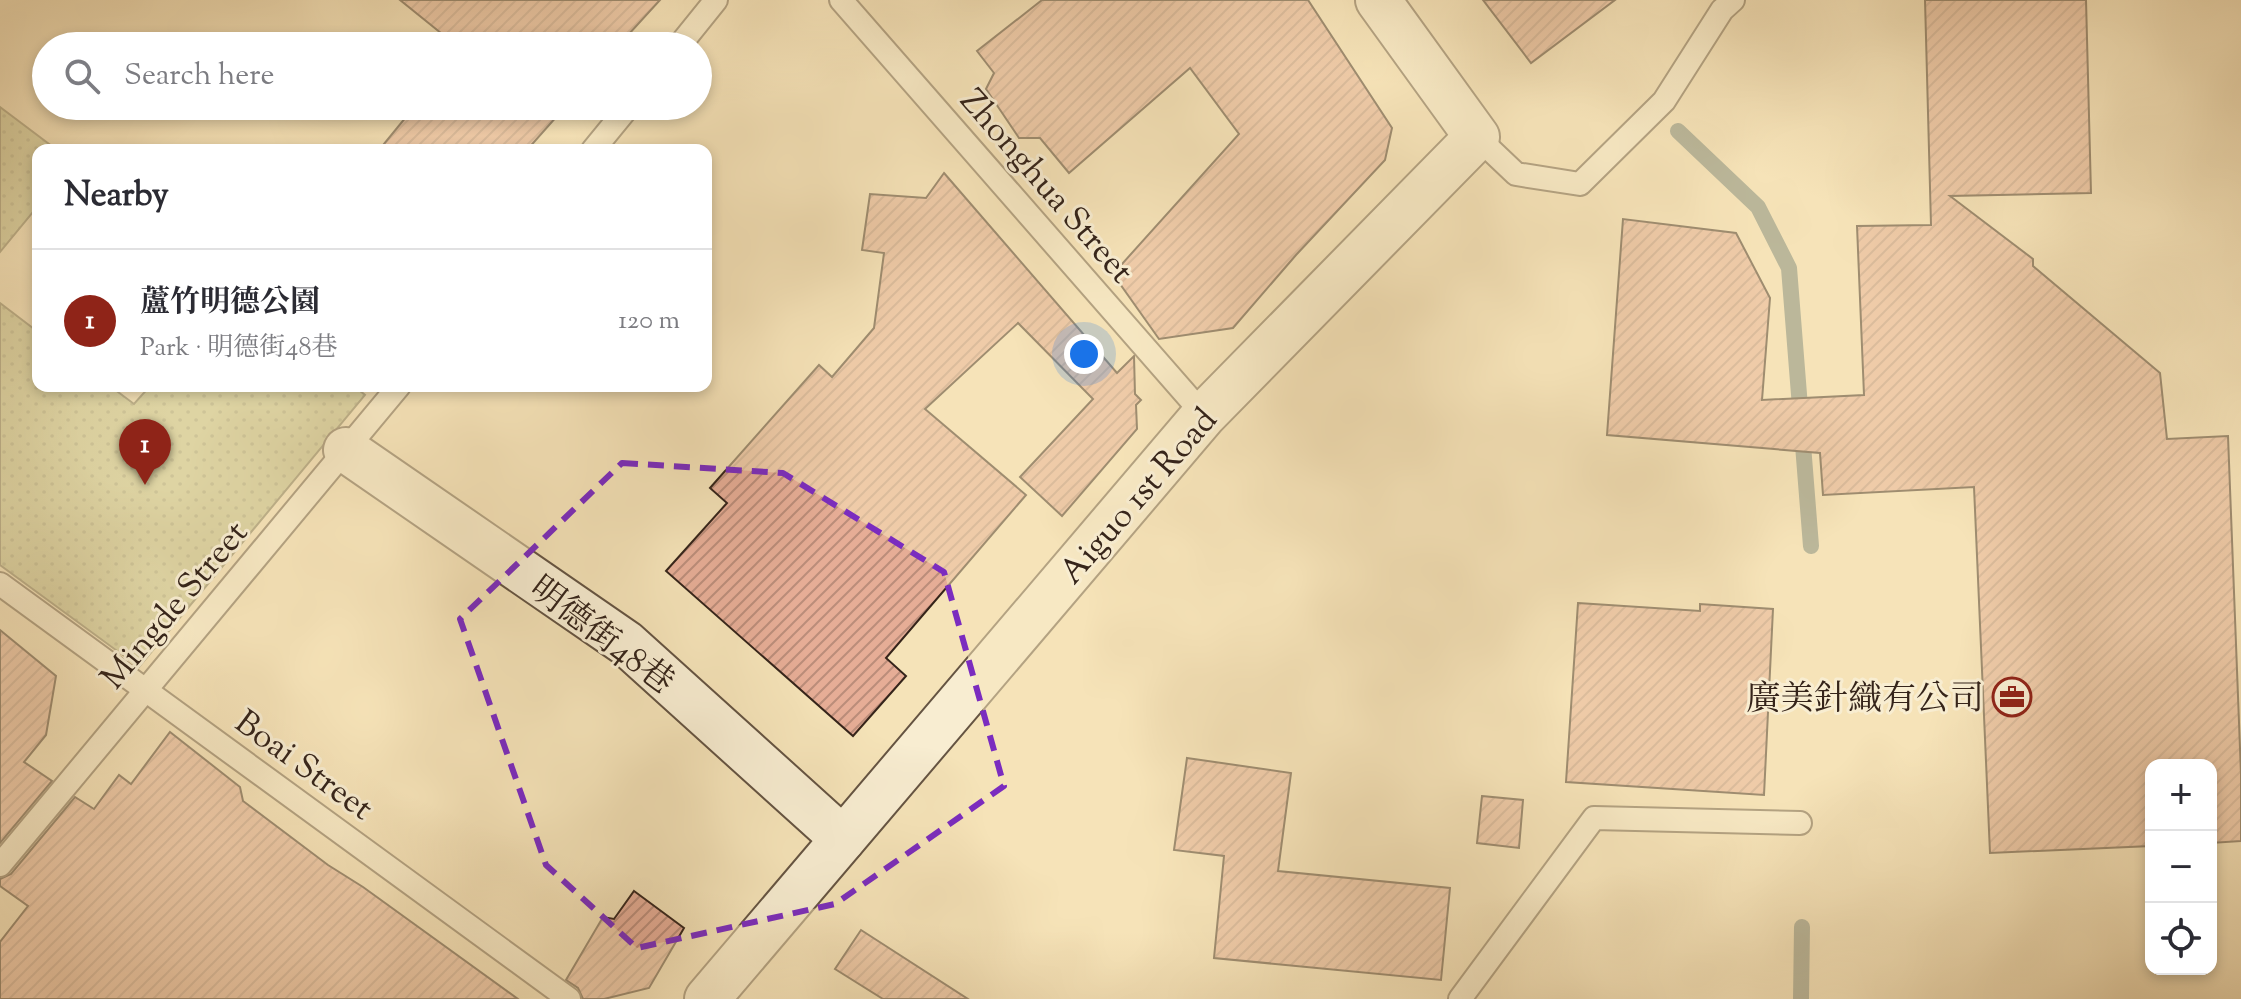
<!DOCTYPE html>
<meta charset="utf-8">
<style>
body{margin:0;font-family:"Sorts Mill Goudy","Noto Serif TC",serif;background:#f7f7f7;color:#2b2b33}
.controls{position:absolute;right:24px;bottom:24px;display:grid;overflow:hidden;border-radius:16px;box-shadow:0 4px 12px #0003}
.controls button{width:72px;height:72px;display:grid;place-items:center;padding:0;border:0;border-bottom:2px solid #e1e1e2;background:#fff;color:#2b2b33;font:40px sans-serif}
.you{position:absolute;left:1084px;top:354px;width:28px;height:28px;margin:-20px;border:6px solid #fff;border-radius:50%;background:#1a73e8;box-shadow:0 0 0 12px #1a73e833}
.badge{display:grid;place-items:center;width:52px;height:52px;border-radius:50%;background:#8f2418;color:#fff;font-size:26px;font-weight:700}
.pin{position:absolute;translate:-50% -66px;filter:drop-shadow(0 2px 4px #0008)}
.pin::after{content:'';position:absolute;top:42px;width:28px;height:24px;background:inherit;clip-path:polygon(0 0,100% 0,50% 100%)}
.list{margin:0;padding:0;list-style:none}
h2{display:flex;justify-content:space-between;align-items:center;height:104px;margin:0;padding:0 32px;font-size:34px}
h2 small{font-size:26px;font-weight:400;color:#7c7c81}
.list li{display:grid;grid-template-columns:52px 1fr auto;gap:24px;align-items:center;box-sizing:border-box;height:144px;padding:0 32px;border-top:2px solid #e1e1e2}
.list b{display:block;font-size:30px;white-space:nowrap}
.list p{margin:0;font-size:26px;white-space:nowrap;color:#7c7c81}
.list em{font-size:26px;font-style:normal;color:#7c7c81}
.icon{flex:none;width:44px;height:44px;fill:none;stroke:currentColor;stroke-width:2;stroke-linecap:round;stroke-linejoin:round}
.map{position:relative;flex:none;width:2241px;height:999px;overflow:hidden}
.search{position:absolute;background:#fff;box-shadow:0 4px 12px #0003;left:32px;top:32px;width:680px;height:88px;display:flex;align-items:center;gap:20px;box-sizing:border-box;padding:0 28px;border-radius:44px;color:#7c7c81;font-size:30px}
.panel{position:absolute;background:#fff;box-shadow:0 4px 12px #0003;left:32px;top:144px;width:680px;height:248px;border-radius:16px}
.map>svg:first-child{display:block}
.park{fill:url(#park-dots);stroke:#7b7352;stroke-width:2}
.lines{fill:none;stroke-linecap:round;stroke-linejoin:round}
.stream{stroke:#738076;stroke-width:16}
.building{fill:url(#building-hatch);stroke:#35241a;stroke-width:2}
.service-casing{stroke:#655442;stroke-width:26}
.minor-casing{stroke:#655442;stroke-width:48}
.service{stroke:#f8edd1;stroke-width:22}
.minor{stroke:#f8edd1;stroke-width:44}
.marked{fill:none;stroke:#7b2cbf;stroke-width:6;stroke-dasharray:16 10;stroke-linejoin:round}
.labels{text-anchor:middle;stroke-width:6;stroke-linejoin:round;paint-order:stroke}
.street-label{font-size:34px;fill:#35241a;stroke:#f8edd1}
.poi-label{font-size:34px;fill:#35241a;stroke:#f8edd1;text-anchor:end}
</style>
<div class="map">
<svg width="2241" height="999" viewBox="0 0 2241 999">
<defs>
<pattern id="park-dots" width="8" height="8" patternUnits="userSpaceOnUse" patternTransform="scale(2)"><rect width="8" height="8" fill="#c1c28b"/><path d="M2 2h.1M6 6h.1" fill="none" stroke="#9e9d71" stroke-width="1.8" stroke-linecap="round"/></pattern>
<pattern id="building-hatch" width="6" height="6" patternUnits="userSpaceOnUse" patternTransform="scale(2)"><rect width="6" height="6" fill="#e6ad96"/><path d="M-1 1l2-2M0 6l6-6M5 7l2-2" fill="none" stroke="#bb8d7a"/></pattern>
</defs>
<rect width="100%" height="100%" fill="#f5e3b8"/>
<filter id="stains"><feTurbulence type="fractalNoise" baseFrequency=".0025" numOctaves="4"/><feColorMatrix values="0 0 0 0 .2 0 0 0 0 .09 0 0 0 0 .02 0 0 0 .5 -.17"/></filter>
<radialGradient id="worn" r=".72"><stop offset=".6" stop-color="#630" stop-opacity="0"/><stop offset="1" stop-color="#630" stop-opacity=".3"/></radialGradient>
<!-- park -->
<g class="park">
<polygon points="0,107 57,150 38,150 38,206 0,252"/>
<polygon points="0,303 38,332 38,386 110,386 134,404 150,386 354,386 365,395 139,667 0,565"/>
</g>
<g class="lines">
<!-- stream -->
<g class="stream">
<polyline points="1678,131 1758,207 1789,268 1811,546"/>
<polyline points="1801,999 1802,927"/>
</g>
</g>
<!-- building -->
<g class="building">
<polygon points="400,0 660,0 618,46 457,46"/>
<polygon points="1042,0 1308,0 1392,128 1385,160 1296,255 1233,328 1159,339 1113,274 1239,134 1190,68 1069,173 1040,138 1019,138 986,89 994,73 977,51"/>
<polygon points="1483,0 1615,0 1531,63"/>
<polygon points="1925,0 2086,0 2091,193 1950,196 2033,259 2033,266 2160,373 2167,439 2228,436 2241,774 2241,841 2211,843 2211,765 2151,765 2151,846 1990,853 1974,487 1823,495 1820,453 1607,435 1623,219 1736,233 1770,298 1762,400 1864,395 1857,226 1931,225"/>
<polygon points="415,106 566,106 527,150 379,150"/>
<polygon points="944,173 1117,373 1134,356 1135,394 1141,400 1136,405 1137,429 1062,516 1020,477 1093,399 1018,323 925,409 1026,495 886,658 906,676 853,736 666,571 727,503 710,488 819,365 832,377 874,328 884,253 862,250 870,194 926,198"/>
<polygon points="1578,603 1700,611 1700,604 1773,609 1764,795 1566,782"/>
<polygon points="0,630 56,676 46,735 24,762 52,781 0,843"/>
<polygon points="170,732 240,787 243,801 328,865 363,887 518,999 0,999 0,942 28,906 0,886 0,879 11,874 75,797 94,809 119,775 131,784"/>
<polygon points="1187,758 1291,773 1278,871 1450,888 1441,980 1214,958 1224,856 1174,850"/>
<polygon points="1482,796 1523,800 1519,848 1477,843"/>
<polygon points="634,891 684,928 649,988 604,999 583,999 578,988 566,980 603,917 614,919"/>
<polygon points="861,930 968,999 883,999 835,969"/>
</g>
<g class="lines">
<!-- service casing -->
<g class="service-casing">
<g id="service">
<polyline points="841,0 1204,415"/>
<polyline points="679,46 716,0"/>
<polyline points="1477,137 1516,174 1580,184 1664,101 1722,10 1733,0"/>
<polyline points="593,150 629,106"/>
<polyline points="0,584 569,999"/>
<polyline points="0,865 399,386"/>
<polyline points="1460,999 1594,818 1800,823"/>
</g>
</g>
<!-- minor casing -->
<g class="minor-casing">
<g id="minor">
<polyline points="346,450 626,643 843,839"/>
<polyline points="707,999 1204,415 1477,137 1378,0"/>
</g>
</g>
<!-- service -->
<use href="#service" class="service"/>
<!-- minor -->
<use href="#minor" class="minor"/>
</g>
<!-- marked area -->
<path d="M0 0H2241V999H0ZM622,463l161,10 161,99 60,214 -169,118 -198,44 -91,-83 -86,-246z" fill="#f5e3b8" fill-opacity=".55" fill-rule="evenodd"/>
<path class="marked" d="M622,463l161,10 161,99 60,214 -169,118 -198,44 -91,-83 -86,-246z"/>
<!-- icons -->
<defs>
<g id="office-ring" transform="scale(2)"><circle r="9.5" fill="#f8edd1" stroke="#8f2418" stroke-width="1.5"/><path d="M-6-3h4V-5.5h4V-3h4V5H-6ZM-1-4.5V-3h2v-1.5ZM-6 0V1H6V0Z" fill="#8f2418"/></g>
</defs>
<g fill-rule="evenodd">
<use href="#office-ring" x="2012" y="697"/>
</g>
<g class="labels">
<!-- street labels -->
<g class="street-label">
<text transform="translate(1048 185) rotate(49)" y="12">Zhonghua Street</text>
<text transform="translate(1137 495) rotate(-49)" y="12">Aiguo 1st Road</text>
<text transform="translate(173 604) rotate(-50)" y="12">Mingde Street</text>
<text transform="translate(603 634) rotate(37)" y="12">明德街48巷</text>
<text transform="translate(305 764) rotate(36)" y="12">Boai Street</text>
</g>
<!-- poi labels -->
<g class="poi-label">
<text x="1984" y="709">廣美針織有公司</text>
</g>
</g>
<rect width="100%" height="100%" filter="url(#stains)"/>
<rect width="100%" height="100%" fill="url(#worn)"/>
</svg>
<div class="controls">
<button>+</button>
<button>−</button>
<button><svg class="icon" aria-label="locate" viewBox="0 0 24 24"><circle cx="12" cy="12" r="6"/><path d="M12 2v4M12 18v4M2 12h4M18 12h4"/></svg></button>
</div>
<div class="you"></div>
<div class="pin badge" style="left:145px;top:485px">1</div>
<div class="search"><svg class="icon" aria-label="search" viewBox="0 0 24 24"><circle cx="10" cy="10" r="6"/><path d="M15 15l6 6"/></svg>Search here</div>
<section class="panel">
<h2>Nearby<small></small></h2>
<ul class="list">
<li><span class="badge">1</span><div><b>蘆竹明德公園</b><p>Park · 明德街48巷</p></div><em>120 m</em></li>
</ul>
</section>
</div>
